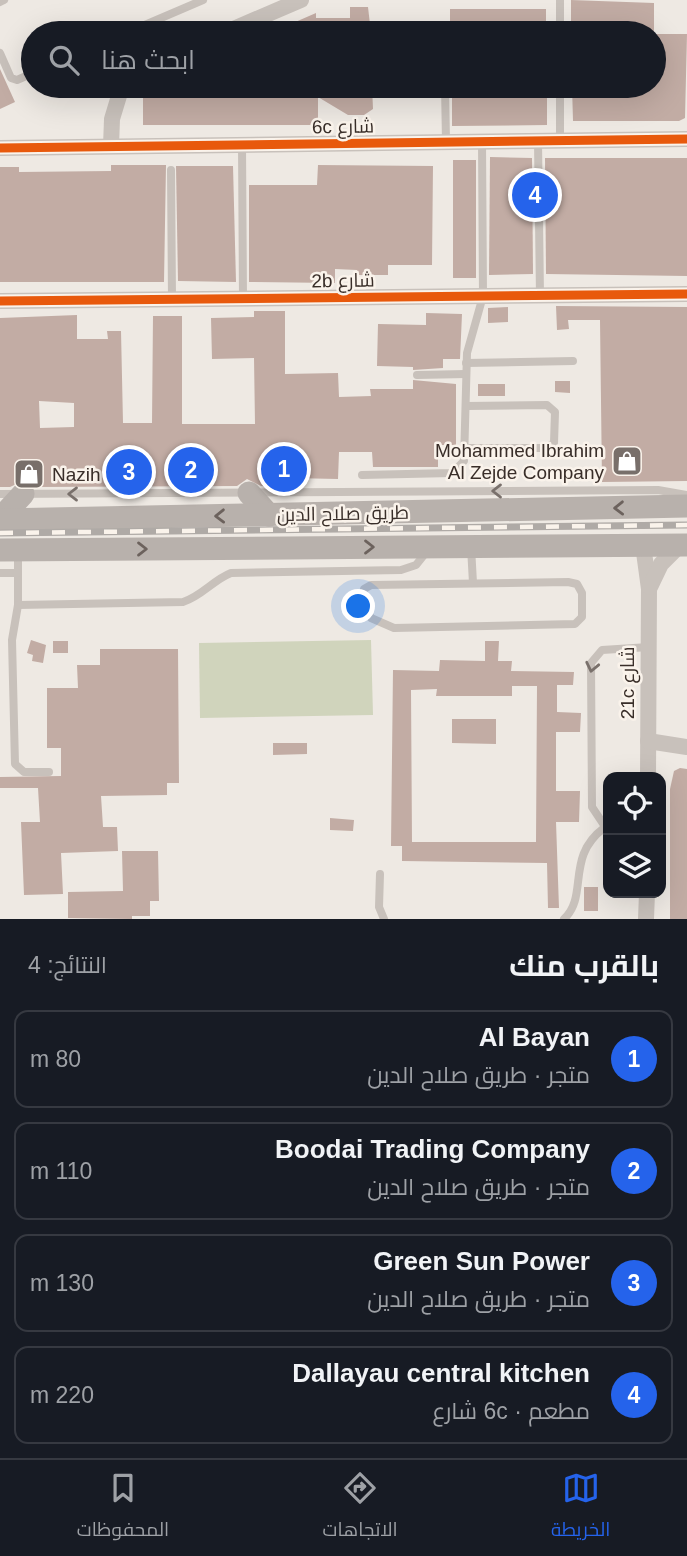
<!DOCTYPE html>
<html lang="ar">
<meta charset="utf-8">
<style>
body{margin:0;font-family:Helvetica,Cairo,sans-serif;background:#242831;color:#f1f3f6;direction:rtl}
.controls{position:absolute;right:21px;bottom:21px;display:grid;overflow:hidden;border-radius:14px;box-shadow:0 7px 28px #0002}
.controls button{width:63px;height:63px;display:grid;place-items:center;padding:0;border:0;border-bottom:2px solid #363941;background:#171b24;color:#f1f3f6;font:35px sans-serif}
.you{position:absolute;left:359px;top:607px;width:24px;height:24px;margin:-18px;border:5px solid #fff;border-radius:50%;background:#1a73e8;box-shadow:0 0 0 10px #1a73e833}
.badge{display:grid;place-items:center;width:46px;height:46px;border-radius:50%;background:#2563eb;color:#fff;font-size:23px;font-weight:700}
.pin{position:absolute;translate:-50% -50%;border:4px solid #fff;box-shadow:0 2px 7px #0006}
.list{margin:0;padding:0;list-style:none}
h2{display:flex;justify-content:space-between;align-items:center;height:91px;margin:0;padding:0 28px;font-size:30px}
h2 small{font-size:23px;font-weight:400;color:#9ea1a6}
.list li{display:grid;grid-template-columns:46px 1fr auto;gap:21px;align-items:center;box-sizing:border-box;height:98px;margin:0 14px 14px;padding:0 14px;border:2px solid #363941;border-radius:14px}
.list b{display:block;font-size:26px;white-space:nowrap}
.list p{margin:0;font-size:23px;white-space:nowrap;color:#9ea1a6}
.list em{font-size:23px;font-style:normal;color:#9ea1a6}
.icon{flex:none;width:38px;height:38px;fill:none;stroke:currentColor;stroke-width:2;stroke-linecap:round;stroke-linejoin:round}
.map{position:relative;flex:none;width:687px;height:919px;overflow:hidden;direction:ltr}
.search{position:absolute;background:#171b24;box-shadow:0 7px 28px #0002;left:21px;right:21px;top:21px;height:77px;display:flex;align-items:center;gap:18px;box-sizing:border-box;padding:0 24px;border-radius:38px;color:#9ea1a6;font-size:26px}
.sheet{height:539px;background:#171b24}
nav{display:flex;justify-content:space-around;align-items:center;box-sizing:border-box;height:98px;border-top:2px solid #363941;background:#171b24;font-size:19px;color:#9ea1a6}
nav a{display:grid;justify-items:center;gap:4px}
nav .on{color:#2563eb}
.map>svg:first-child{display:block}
.green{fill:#d0d4bc}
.building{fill:#c2aca4;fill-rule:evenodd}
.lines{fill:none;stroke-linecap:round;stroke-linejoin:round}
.service{stroke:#c8c1bb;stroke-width:8}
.minor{stroke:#c8c1bb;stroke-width:16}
.secondary{stroke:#b8b1ac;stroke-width:23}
.rail-casing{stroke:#afaaa6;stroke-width:7}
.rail{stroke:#faf3eb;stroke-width:4.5;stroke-dasharray:13;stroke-linecap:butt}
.cycleway-casing{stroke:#faf3eb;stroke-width:13}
.cycleway{stroke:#e8590c;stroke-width:9}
.oneway{stroke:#79706b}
.oneway2{stroke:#6c625d}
.labels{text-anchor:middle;stroke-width:5;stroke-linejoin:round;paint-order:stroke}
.street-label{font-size:19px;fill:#392e29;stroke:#faf3eb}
.poi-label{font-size:19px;fill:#392e29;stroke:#faf3eb;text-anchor:end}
</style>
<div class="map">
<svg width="687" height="919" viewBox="0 0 687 919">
<rect width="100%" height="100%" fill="#eee9e3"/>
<!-- green -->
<polygon class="green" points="371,640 373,715 200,718 199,643"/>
<!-- building -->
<g class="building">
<polygon points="571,0 654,3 654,33 571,33"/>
<polygon points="350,7 368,7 371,33 270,33 316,13 316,18 350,18"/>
<rect x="450" y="9" width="96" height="24"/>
<polygon points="654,34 687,34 685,118 679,121 573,121 572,86 654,86"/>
<polygon points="0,69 15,102 0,109"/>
<polygon points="150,86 372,86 373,109 364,115 348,115 318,97 318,125 143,125 143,89"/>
<polygon points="452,86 547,86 547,125 452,126"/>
<polygon points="490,157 532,158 533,274 489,275"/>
<polygon points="545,158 687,158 687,276 546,274"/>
<rect x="453" y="160" width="23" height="118"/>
<polygon points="111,165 166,165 164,282 0,282 0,167 19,167 19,172 111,171"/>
<polygon points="318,165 433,166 432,265 388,265 388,275 357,275 357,270 335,269 335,283 249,282 249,185 317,185"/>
<polygon points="176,166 233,166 236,282 178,281"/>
<polygon points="556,306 687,307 687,481 602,482 600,320 568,320 569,329 557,330"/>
<polygon points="508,307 508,322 488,323 488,308"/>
<path d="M254,311h31v63l53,-1 1,24 32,-1 -1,-7h43v-9l43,4v61h-18v22h-65l-1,-15h-33l-1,27 -47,-1v8h-30l-14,-7 -10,7 -202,1 -10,-7 -15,7h-10v-169l77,-3v24h31l-1,-8h14l2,92h29l1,-107h29v108h73l-1,-66 -42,1 -1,-41 43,-1zM39,401l35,2v24l-34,1z"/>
<polygon points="426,313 462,314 460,359 443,359 443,368 413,370 413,367 377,366 378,324 426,325"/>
<polygon points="555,381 570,381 570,393 555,392"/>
<rect x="478" y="384" width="27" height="12"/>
<polygon points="31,640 46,645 43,663 32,661 33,655 27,653"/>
<rect x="53" y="641" width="15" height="12"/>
<path d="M485,641h14l-1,20h14l-1,10 63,1 -1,13h-16v27l24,1 -1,19h-24v59h24l-1,31h-23l3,86h-11l-1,-45 -145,-2v-15h-11l2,-176 46,1 1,-11 45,1zM512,686h25l-1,156h-124l-1,-152 26,-1 -1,7h76z"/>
<polygon points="100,649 178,649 179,783 167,783 167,795 101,796 103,827 117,827 118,851 61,853 63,894 24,895 21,822 40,822 38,788 0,788 0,777 61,776 61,748 47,748 47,688 78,688 77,665 100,665"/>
<polygon points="452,719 496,719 496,744 452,743"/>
<polygon points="273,743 307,743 307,754 273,755"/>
<polygon points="680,768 687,769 687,919 670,919 670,789 674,771"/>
<polygon points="330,818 354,820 353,831 330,830"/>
<polygon points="122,851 158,851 159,901 150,901 150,916 132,916 132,919 68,918 68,892 123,891"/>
<rect x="584" y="887" width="14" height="24"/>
</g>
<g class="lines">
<!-- service -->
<g class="service">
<polyline points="560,0 560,33"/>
<polyline points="0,2 4,0"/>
<polyline points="443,31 444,33"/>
<polyline points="126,33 203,0"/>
<polyline points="0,53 11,78 17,80 33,73"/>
<polyline points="445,86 446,142"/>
<polyline points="560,86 560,141"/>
<polyline points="538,141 540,296"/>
<polyline points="242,145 243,299"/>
<polyline points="171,170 172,299"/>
<polyline points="466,363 573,361"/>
<polyline points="417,375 466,374"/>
<polyline points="464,448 545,448 554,443 555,412 547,405 466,406"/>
<polyline points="362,475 452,473 464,461 467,353 483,296 482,142"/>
<polyline points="0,494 658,490 687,495"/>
<polyline points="471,547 473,583"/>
<polyline points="18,554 18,605 12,640 15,764 24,772 49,772"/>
<polyline points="0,573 18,573"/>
<polygon points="568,582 577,584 582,593 582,617 575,624 394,628 371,618 363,603 364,589 371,585"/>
<path d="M18,605l165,-3c19,-6 30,-22 48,-29l170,-3 15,-5 12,-15"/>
<polyline points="608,831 592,807 591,663 602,650 649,647"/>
<polyline points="380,874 379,907 384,919"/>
<path d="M564,919c25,-23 1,-62 40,-91"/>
</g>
<!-- minor -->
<g class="minor">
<polyline points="224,33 301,0"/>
<polyline points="111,146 112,119 122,86"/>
<polyline points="0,148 687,139"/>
<polyline points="0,301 687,294"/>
<polyline points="643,545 649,589 648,777"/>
<polyline points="650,587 661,564 680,545"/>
<polyline points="648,741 687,747"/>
<polyline points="646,919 647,893"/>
</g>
<!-- secondary -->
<g class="secondary">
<polyline points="249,493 269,515"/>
<polyline points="0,519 23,494"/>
<polyline points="0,520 687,506"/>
<polyline points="0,550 687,545"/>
</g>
<!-- rail casing -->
<g class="rail-casing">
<polyline id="rail" points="0,533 687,525"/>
</g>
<!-- rail -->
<use href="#rail" class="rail"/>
<!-- cycleway casing -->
<g class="cycleway-casing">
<g id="cycleway">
<polyline points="0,148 687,139"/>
<polyline points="0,301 687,294"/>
</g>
</g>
<!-- cycleway -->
<use href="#cycleway" class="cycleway"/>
</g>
<!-- one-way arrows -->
<defs><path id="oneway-chevron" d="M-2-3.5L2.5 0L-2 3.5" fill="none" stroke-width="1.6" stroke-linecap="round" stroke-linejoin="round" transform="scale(1.75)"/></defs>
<g class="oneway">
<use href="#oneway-chevron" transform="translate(497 491) rotate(180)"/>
<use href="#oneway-chevron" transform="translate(73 494) rotate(180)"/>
<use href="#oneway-chevron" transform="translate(592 667) rotate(102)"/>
</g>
<g class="oneway2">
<use href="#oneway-chevron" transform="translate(619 508) rotate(179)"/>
<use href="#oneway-chevron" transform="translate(220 516) rotate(179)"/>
<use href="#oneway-chevron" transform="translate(369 547)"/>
<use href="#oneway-chevron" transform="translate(142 549)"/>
</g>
<!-- icons -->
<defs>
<g id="shop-square" transform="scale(1.575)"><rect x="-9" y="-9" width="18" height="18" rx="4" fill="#786f6a" stroke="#faf3eb"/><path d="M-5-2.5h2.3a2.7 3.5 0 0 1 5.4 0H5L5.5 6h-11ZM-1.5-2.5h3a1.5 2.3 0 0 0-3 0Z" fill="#fff"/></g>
</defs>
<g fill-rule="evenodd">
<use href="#shop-square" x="627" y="461"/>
<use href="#shop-square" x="29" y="474"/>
</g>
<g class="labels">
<!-- street labels -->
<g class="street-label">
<text transform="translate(343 126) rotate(-1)" y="7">6c شارع</text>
<text transform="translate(343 280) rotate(-1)" y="7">2b شارع</text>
<text transform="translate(343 513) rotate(-1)" y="7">طريق صلاح الدين</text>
<text transform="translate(627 683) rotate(-90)" y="7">21c شارع</text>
</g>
<!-- poi labels -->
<g class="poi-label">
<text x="604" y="457">Mohammed Ibrahim<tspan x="604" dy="22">Al Zejde Company</tspan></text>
<text x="52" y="481" text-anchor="start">Nazih</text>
</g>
</g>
</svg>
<div class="controls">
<button><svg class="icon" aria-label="locate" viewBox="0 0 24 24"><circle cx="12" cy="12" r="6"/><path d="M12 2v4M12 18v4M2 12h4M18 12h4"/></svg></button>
<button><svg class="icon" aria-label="layers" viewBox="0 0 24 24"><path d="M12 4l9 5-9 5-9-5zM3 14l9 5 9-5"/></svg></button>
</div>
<div class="you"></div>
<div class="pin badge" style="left:284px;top:469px">1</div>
<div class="pin badge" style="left:191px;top:470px">2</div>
<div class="pin badge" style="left:129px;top:472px">3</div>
<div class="pin badge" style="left:535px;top:195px">4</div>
<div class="search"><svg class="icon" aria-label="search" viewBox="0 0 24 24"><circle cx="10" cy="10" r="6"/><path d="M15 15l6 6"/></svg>ابحث هنا</div>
</div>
<section class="sheet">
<h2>بالقرب منك<small>النتائج: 4</small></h2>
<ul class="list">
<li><span class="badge">1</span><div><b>Al Bayan</b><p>متجر · طريق صلاح الدين</p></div><em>80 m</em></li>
<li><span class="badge">2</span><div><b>Boodai Trading Company</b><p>متجر · طريق صلاح الدين</p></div><em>110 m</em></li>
<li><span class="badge">3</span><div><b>Green Sun Power</b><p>متجر · طريق صلاح الدين</p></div><em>130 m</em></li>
<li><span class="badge">4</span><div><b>Dallayau central kitchen</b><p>مطعم · 6c شارع</p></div><em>220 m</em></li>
</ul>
</section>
<nav>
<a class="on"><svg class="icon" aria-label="map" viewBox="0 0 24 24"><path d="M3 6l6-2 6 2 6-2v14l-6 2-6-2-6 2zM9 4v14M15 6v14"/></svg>الخريطة</a>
<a><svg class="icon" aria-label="directions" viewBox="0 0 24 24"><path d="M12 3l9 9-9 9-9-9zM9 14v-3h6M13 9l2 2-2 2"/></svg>الاتجاهات</a>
<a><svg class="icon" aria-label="saved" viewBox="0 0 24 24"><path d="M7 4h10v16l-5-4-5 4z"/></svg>المحفوظات</a>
</nav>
